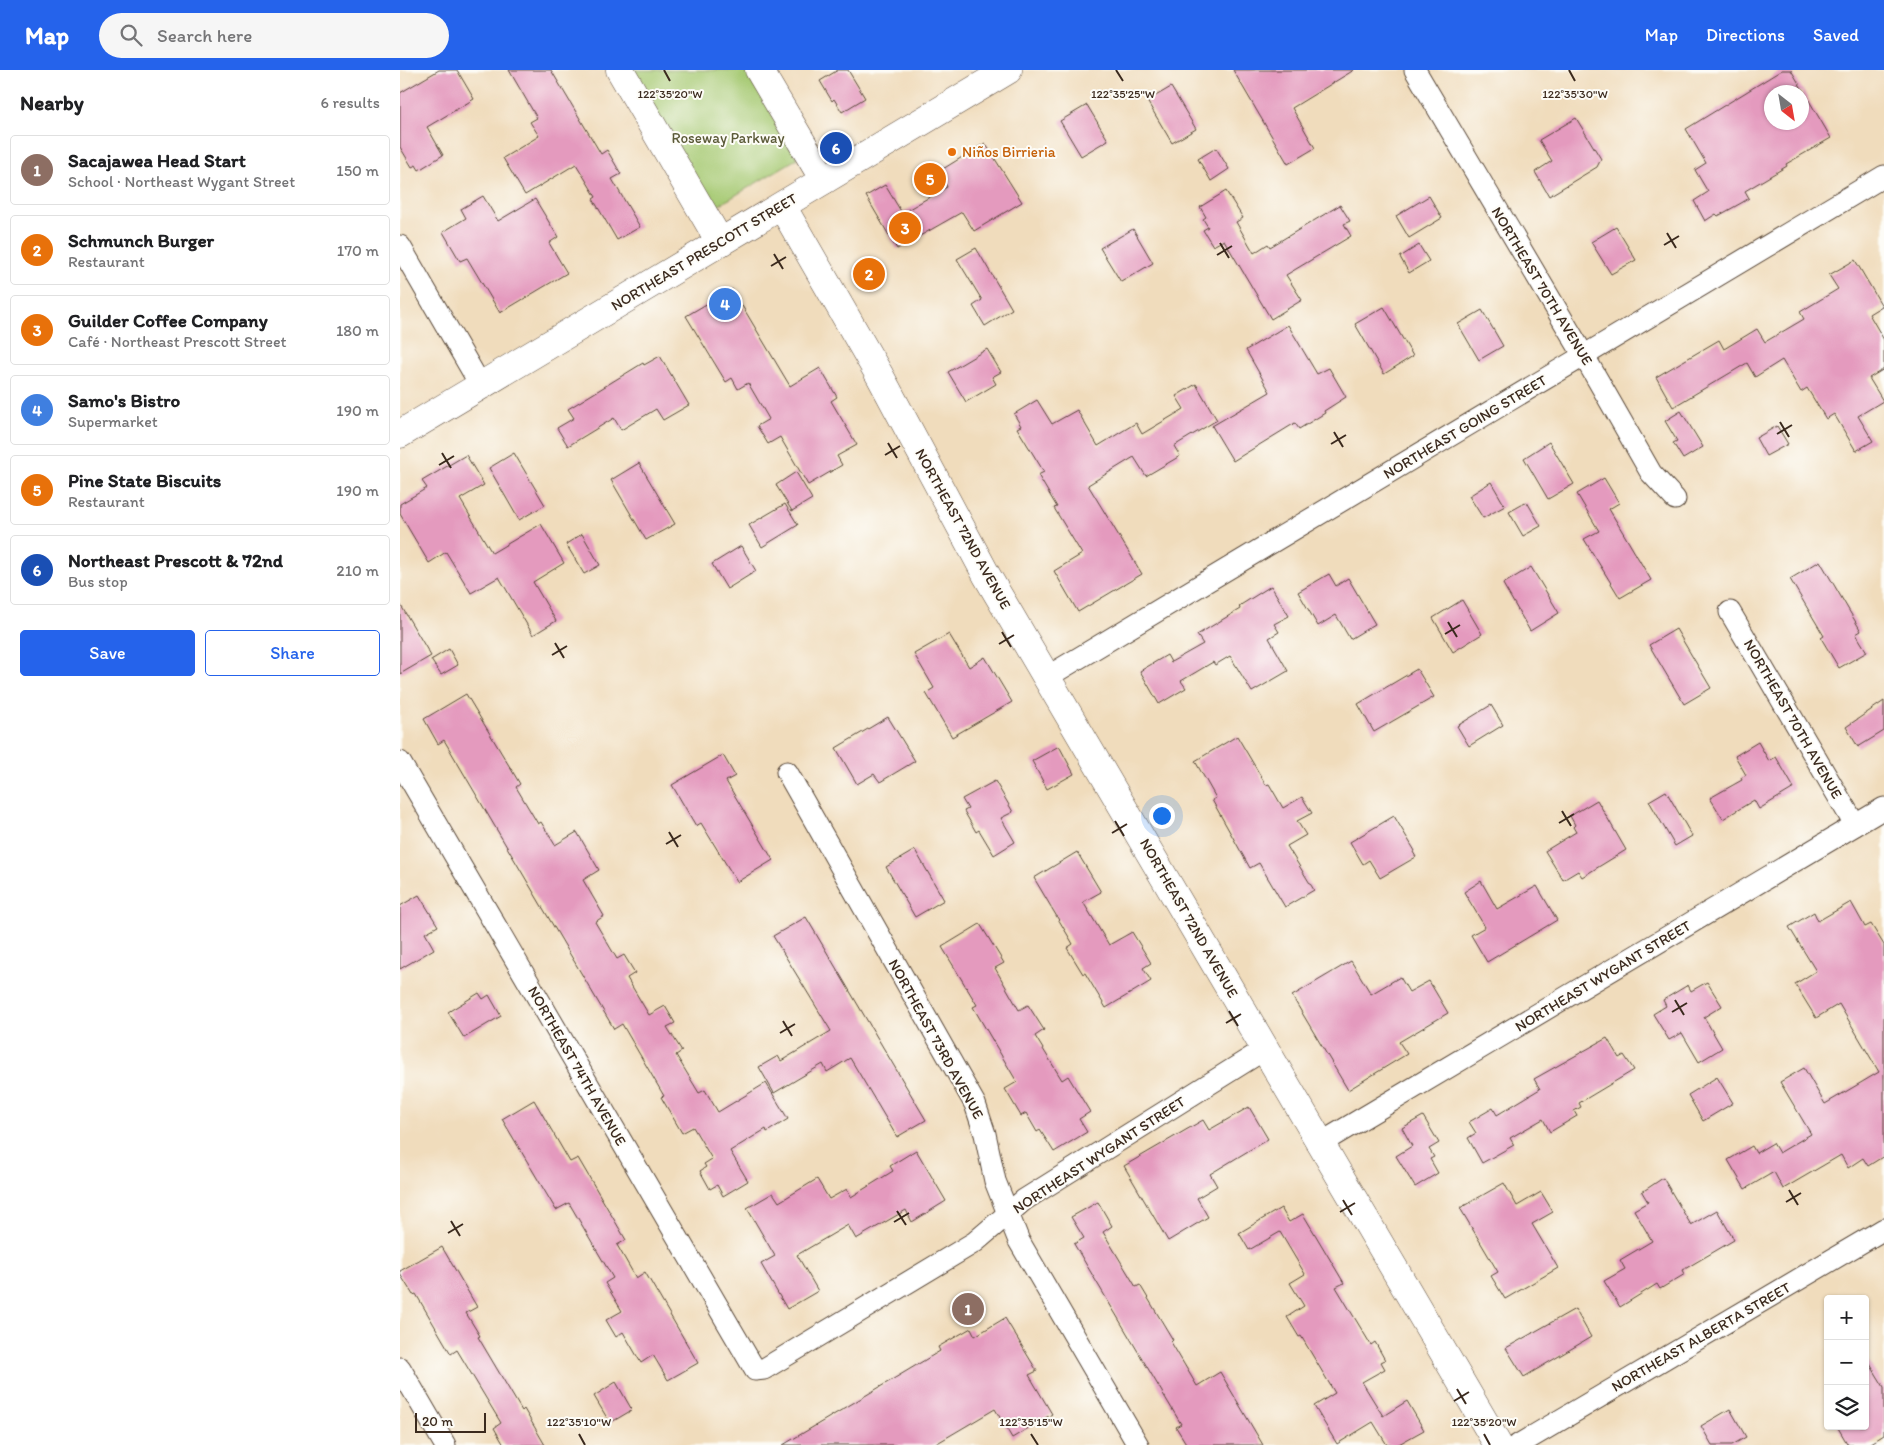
<!DOCTYPE html>
<meta charset="utf-8">
<style>
body{margin:0;font-family:Itim,sans-serif;background:#f6f6f6;color:#202124}
.controls{position:absolute;right:15px;bottom:15px;display:grid;overflow:hidden;border-radius:5px;box-shadow:0 1px 4px #0004}
.controls button{width:45px;height:45px;display:grid;place-items:center;padding:0;border:0;border-bottom:1px solid #e0e0e0;background:#fff;color:#202124;font:25px sans-serif}
.compass{position:absolute;left:1364px;top:15px;width:45px;height:45px;border-radius:50%;background:#fff;box-shadow:0 1px 4px #0004;rotate:149deg}
.scale{position:absolute;left:15px;bottom:12px;width:71px;box-sizing:border-box;padding-left:5px;border:2px solid #3b2a1e;border-top:0;font-size:14px;line-height:18px;white-space:nowrap;color:#3b2a1e;-webkit-text-stroke:4px #fdfcf7;paint-order:stroke}
.you{position:absolute;left:761px;top:745px;width:18px;height:18px;margin:-12px;border:4px solid #fff;border-radius:50%;background:#1a73e8;box-shadow:0 0 0 8px #1a73e833}
.badge{display:grid;place-items:center;width:32px;height:32px;border-radius:50%;background:#2563eb;color:#fff;font-size:16px;font-weight:700}
.pin{position:absolute;translate:-50% -50%;border:2px solid #fff;box-shadow:0 1px 5px #0006}
.list{margin:0;padding:0;list-style:none}
h2{display:flex;justify-content:space-between;align-items:center;height:65px;margin:0;padding:0 20px;font-size:21px}
h2 small{font-size:16px;font-weight:400;color:#757577}
.list li{display:grid;grid-template-columns:32px 1fr auto;gap:15px;align-items:center;box-sizing:border-box;height:70px;margin:0 10px 10px;padding:0 10px;border:1px solid #e0e0e0;border-radius:5px}
.list b{display:block;font-size:19px;white-space:nowrap}
.list p{margin:0;font-size:16px;white-space:nowrap;color:#757577}
.list em{font-size:16px;font-style:normal;color:#757577}
.actions{display:flex;gap:10px;padding:15px 20px}
.actions a{flex:1;padding:11px 0;border:1px solid #2563eb;border-radius:5px;text-align:center;font-size:18px;color:#2563eb}
.actions .main{background:#2563eb;color:#fff}
.icon{flex:none;width:28px;height:28px;fill:none;stroke:currentColor;stroke-width:2;stroke-linecap:round;stroke-linejoin:round}
.map{position:relative;flex:none;width:1484px;height:1375px;overflow:hidden}
header{display:flex;align-items:center;gap:30px;box-sizing:border-box;height:70px;padding:0 25px;background:#2563eb;color:#fff}
header strong{font-size:24px}
nav{display:flex;gap:28px;margin-inline-start:auto;font-size:18px}
.search{width:350px;height:45px;background:#f6f6f6;display:flex;align-items:center;gap:12px;box-sizing:border-box;padding:0 18px;border-radius:28px;color:#757577;font-size:19px}
main{display:flex}
aside{flex:1;background:#fff}
.map>svg:first-child{display:block}
.green{fill:#a7ca74;stroke:#717a49}
.building{fill:#e49abe;fill-rule:evenodd}
.lines{fill:none;stroke-linecap:round;stroke-linejoin:round}
.street-casing{stroke:#564536;stroke-width:23}
.secondary-casing{stroke:#564536;stroke-width:29}
.street{stroke:#fff;stroke-width:21}
.secondary{stroke:#fff;stroke-width:28}
.ticks{fill:none;stroke:#3b2a1e;stroke-width:2}
.food-dot{fill:#e8710a;stroke:#fdfcf7;stroke-width:2}
.labels{text-anchor:middle;stroke-width:4;stroke-linejoin:round;paint-order:stroke}
.park-label{font-size:15px;fill:#5b5a38;stroke:#fdfcf7}
.food-label{font-size:15px;fill:#c56008;stroke:#fdfcf7;text-anchor:start}
.street-label{font-size:15px;fill:#3b2a1e;stroke:#fdfcf7}
.ticks-label{font-size:12px;text-anchor:middle;fill:#3b2a1e;stroke:#fdfcf7;stroke-width:4;stroke-linejoin:round;paint-order:stroke}
</style>
<header>
<strong>Map</strong>
<div class="search"><svg class="icon" aria-label="search" viewBox="0 0 24 24"><circle cx="10" cy="10" r="6"/><path d="M15 15l6 6"/></svg>Search here</div>
<nav><a>Map</a><a>Directions</a><a>Saved</a></nav>
</header>
<main>
<aside>
<h2>Nearby<small>6 results</small></h2>
<ul class="list">
<li><span class="badge" style="background:#8d6e63">1</span><div><b>Sacajawea Head Start</b><p>School · Northeast Wygant Street</p></div><em>150 m</em></li>
<li><span class="badge" style="background:#e8710a">2</span><div><b>Schmunch Burger</b><p>Restaurant</p></div><em>170 m</em></li>
<li><span class="badge" style="background:#e8710a">3</span><div><b>Guilder Coffee Company</b><p>Café · Northeast Prescott Street</p></div><em>180 m</em></li>
<li><span class="badge" style="background:#3f7fe0">4</span><div><b>Samo's Bistro</b><p>Supermarket</p></div><em>190 m</em></li>
<li><span class="badge" style="background:#e8710a">5</span><div><b>Pine State Biscuits</b><p>Restaurant</p></div><em>190 m</em></li>
<li><span class="badge" style="background:#1a4fb4">6</span><div><b>Northeast Prescott &amp; 72nd</b><p>Bus stop</p></div><em>210 m</em></li>
</ul>
<div class="actions"><a class="main">Save</a><a>Share</a></div>
</aside>
<div class="map">
<svg width="1484" height="1375" viewBox="0 0 1484 1375">
<rect width="100%" height="100%" fill="#fdfcf7"/>
<filter id="ink" filterUnits="userSpaceOnUse"><feTurbulence type="fractalNoise" baseFrequency=".02" numOctaves="2"/><feDisplacementMap in="SourceGraphic" scale="10" xChannelSelector="R" yChannelSelector="G"/><feConvolveMatrix kernelMatrix="1 2 1 2 8 2 1 2 1" color-interpolation-filters="sRGB"/></filter>
<filter id="wash" filterUnits="userSpaceOnUse"><feTurbulence type="fractalNoise" baseFrequency=".0096" numOctaves="4" result="noise"/><feDisplacementMap in="SourceGraphic" scale="20" xChannelSelector="R" yChannelSelector="G"/><feGaussianBlur stdDeviation="1.12" result="paint"/><feColorMatrix in="noise" values="0 0 0 0 0 0 0 0 0 0 0 0 0 0 0 0 0 1.4 0 .05"/><feComposite in="paint" operator="in"/></filter>
<g filter="url(#wash)">
<rect width="100%" height="100%" fill="#f0dcbc"/>
<!-- green -->
<polygon class="green" points="230,0 346,0 398,88 311,140"/>
<g id="blocks">
<!-- building -->
<g class="building">
<polygon points="39,0 57,0 74,29 27,57 43,85 19,100 16,95 12,97 0,77 0,23"/>
<polygon points="109,0 151,0 201,84 207,80 221,104 212,109 240,157 217,170 193,129 196,127 176,94 125,125 103,88 139,66 130,52 137,48"/>
<polygon points="438,0 448,0 465,28 442,42 434,29 432,31 420,11"/>
<polygon points="833,0 954,0 892,38 915,78 888,94"/>
<path d="M1382,0h9l40,68 -45,26 1,2 -42,25 4,7 -6,4 -25,14 -2,-2 -11,7 -11,-20 14,-9 -13,-22 11,-7 -20,-34zM1372,22h30v30h-30z"/>
<polygon points="771,17 796,59 772,73 747,31"/>
<polygon points="687,35 708,70 681,86 660,51"/>
<polygon points="1176,48 1201,89 1197,97 1149,126 1135,102 1152,91 1139,70"/>
<polygon points="585,73 622,132 574,161 562,142 497,179 466,126 485,115 502,143 547,117 538,102"/>
<polygon points="816,78 829,99 811,111 798,89"/>
<polygon points="826,121 843,148 836,152 854,183 868,174 870,177 940,135 950,151 944,154 951,166 886,205 902,230 871,249 824,170 813,176 803,160 808,157 803,149 806,147 800,137"/>
<polygon points="83,126 98,151 135,129 158,167 149,173 167,203 100,243 67,188 60,191 43,162 66,148 61,139"/>
<polygon points="1029,126 1042,148 1009,168 996,146"/>
<polygon points="1216,157 1236,190 1211,204 1191,172"/>
<polygon points="733,159 753,193 721,212 700,178"/>
<polygon points="1019,175 1029,191 1009,203 1000,187"/>
<polygon points="576,178 612,239 585,256 573,236 582,230 557,189"/>
<polygon points="1455,190 1482,236 1469,244 1484,270 1484,299 1469,308 1483,331 1458,346 1473,371 1456,381 1434,344 1426,349 1407,318 1401,322 1382,290 1355,307 1347,293 1273,337 1256,307 1319,270 1324,279 1357,259 1365,272 1404,249 1400,242 1438,219 1429,205"/>
<polygon points="332,219 390,316 420,298 437,327 431,331 457,375 437,386 442,395 408,415 380,367 368,374 357,356 369,349 348,313 338,319 332,308 326,312 286,246"/>
<polygon points="984,237 1013,286 984,304 955,254"/>
<polygon points="1082,240 1103,276 1079,290 1058,254"/>
<polygon points="888,255 917,304 929,298 946,327 924,341 925,343 899,359 895,353 833,391 812,356 870,322 846,280"/>
<polygon points="587,279 601,302 592,307 596,314 566,332 548,302"/>
<polygon points="260,286 289,335 263,350 256,339 221,360 214,348 168,376 157,358 174,348 168,339 243,293 244,295"/>
<polygon points="796,314 817,350 774,376 780,386 746,406 734,387 688,415 742,504 678,542 654,501 682,484 654,438 657,437 638,405 644,402 617,358 621,356 614,344 637,330 652,354 677,340 698,376 736,353 742,364 784,339 776,326"/>
<polygon points="1281,341 1303,377 1283,389 1273,373 1277,371 1265,351"/>
<polygon points="1377,356 1388,374 1366,386 1356,368"/>
<polygon points="1149,372 1174,414 1148,429 1124,388"/>
<polygon points="114,383 145,435 119,450 89,398"/>
<polygon points="66,385 84,415 60,429 92,483 141,454 164,493 133,512 156,551 133,565 99,507 71,523 46,482 29,493 0,444 0,434 27,418 22,411"/>
<polygon points="239,393 275,454 246,470 211,410"/>
<polygon points="396,402 412,429 392,441 376,415"/>
<polygon points="1204,408 1219,433 1209,439 1251,510 1220,528 1184,469 1199,461 1177,424"/>
<polygon points="1091,412 1105,436 1083,448 1069,426"/>
<polygon points="1127,432 1141,456 1123,466 1109,442"/>
<polygon points="385,434 398,455 362,477 349,455"/>
<polygon points="182,464 200,495 184,504 166,474"/>
<polygon points="341,476 356,501 327,519 312,494"/>
<polygon points="1420,491 1461,561 1456,564 1467,582 1439,598 1421,568 1424,566 1390,509"/>
<polygon points="1131,497 1159,543 1130,561 1103,514"/>
<polygon points="929,504 936,516 948,508 975,554 950,569 936,545 918,556 898,522"/>
<polygon points="871,516 889,546 874,554 879,562 869,568 888,601 852,622 830,586 815,595 813,592 781,611 786,618 759,634 740,601 767,585 771,592 803,574 797,565 840,539 839,536"/>
<polygon points="1062,530 1082,564 1053,582 1033,548"/>
<polygon points="0,534 31,586 0,604"/>
<polygon points="1276,559 1311,618 1284,634 1249,575"/>
<polygon points="549,564 569,597 585,587 612,632 552,667 526,623 534,618 514,584"/>
<polygon points="49,579 58,595 41,605 31,590"/>
<polygon points="1017,599 1034,627 974,662 958,634"/>
<polygon points="66,624 120,714 116,717 138,754 141,752 155,775 177,762 199,800 183,810 204,846 195,852 217,889 224,885 235,903 227,908 249,945 265,936 275,953 267,957 282,981 276,985 299,1023 305,1020 318,1042 366,1013 388,1049 367,1062 366,1059 330,1081 348,1111 323,1126 317,1115 310,1119 300,1101 306,1097 304,1094 312,1089 293,1057 282,1063 261,1027 264,1026 222,954 214,959 44,670 38,674 24,649"/>
<polygon points="1484,631 1484,661 1458,677 1446,657"/>
<polygon points="1091,635 1103,655 1069,676 1057,656"/>
<polygon points="488,647 515,691 480,712 474,704 457,714 436,678"/>
<polygon points="837,666 866,715 869,714 883,738 902,727 912,743 897,751 906,765 887,776 914,820 885,837 859,793 850,798 812,730 816,728 795,691"/>
<polygon points="1358,672 1369,691 1376,687 1394,718 1359,739 1354,730 1323,749 1310,728 1342,710 1341,708 1346,705 1335,686"/>
<polygon points="659,676 674,704 647,719 632,691"/>
<polygon points="323,685 335,706 326,711 373,790 337,812 301,753 296,756 272,715"/>
<polygon points="595,711 613,742 601,748 615,772 594,785 579,760 576,762 564,741 568,739 562,729"/>
<polygon points="1266,721 1292,766 1275,776 1249,731"/>
<polygon points="1197,730 1226,780 1182,807 1178,801 1163,810 1145,781 1176,762 1173,757 1175,755 1170,746"/>
<polygon points="994,746 1015,781 1013,782 1016,787 980,808 969,790 963,794 950,772"/>
<polygon points="515,780 544,830 515,847 486,797"/>
<polygon points="677,782 701,822 683,832 709,875 732,862 751,893 743,898 751,911 706,938 685,903 683,904 667,878 673,874 634,808"/>
<polygon points="1081,811 1097,839 1137,816 1157,850 1087,892 1071,865 1085,857 1064,822"/>
<polygon points="19,825 38,856 25,863 34,879 0,899 0,836"/>
<polygon points="1451,832 1465,857 1471,854 1484,875 1484,1086 1468,1096 1463,1088 1448,1098 1441,1085 1383,1119 1374,1102 1345,1119 1328,1090 1352,1076 1356,1083 1373,1073 1379,1083 1411,1064 1380,1012 1404,998 1425,1034 1479,1002 1439,934 1416,948 1395,914 1416,901 1389,857 1414,842 1418,851"/>
<polygon points="406,847 526,1050 497,1067 450,988 427,1002 423,994 374,1023 359,997 378,986 381,991 431,961 373,866"/>
<polygon points="580,854 604,893 595,898 619,940 628,935 644,960 635,966 662,1010 668,1006 690,1042 679,1049 687,1062 654,1082 640,1060 637,1062 626,1043 621,1046 605,1019 617,1012 573,937 577,935 542,877"/>
<polygon points="951,891 971,924 1000,907 1009,922 1029,911 1048,943 999,972 1007,984 948,1020 892,926"/>
<polygon points="1307,912 1322,936 1304,947 1322,978 1299,992 1282,963 1269,970 1253,944 1266,936 1263,930 1288,915 1291,921"/>
<polygon points="79,923 83,929 89,925 101,946 64,968 48,942"/>
<polygon points="1207,968 1219,988 1224,985 1234,1000 1179,1033 1181,1037 1174,1041 1177,1046 1150,1062 1143,1049 1110,1068 1114,1075 1082,1093 1068,1068 1076,1063 1069,1052 1093,1038 1097,1045 1140,1019 1134,1009"/>
<polygon points="1317,1007 1333,1033 1303,1051 1288,1025"/>
<polygon points="134,1030 170,1092 178,1088 226,1170 217,1175 236,1208 245,1202 298,1293 268,1310 253,1285 241,1293 223,1262 216,1267 206,1250 222,1241 205,1213 213,1208 169,1133 156,1140 102,1049"/>
<polygon points="849,1037 868,1069 810,1104 817,1116 797,1128 808,1147 768,1171 724,1096 803,1050 809,1060"/>
<polygon points="1023,1046 1039,1073 1029,1079 1034,1087 1030,1089 1038,1103 1015,1117 996,1086 1012,1076 1002,1058"/>
<polygon points="516,1080 546,1131 512,1152 506,1140 456,1169 448,1155 397,1185 418,1221 387,1239 361,1194 375,1186 347,1138 373,1123 379,1132 417,1109 429,1129 447,1119 451,1127 493,1101 490,1096"/>
<polygon points="1263,1108 1291,1155 1317,1140 1334,1170 1283,1200 1285,1204 1260,1219 1257,1214 1220,1237 1204,1211 1225,1199 1220,1190 1252,1171 1234,1140 1248,1132 1242,1122"/>
<polygon points="1104,1113 1117,1136 1141,1122 1153,1142 1132,1154 1158,1198 1105,1229 1091,1206 1098,1202 1060,1138"/>
<polygon points="698,1132 712,1156 703,1162 736,1217 740,1215 773,1270 771,1272 797,1316 820,1302 863,1375 787,1375 776,1357 781,1354 674,1174 684,1168 671,1147"/>
<polygon points="881,1138 889,1152 903,1144 944,1213 936,1217 971,1275 975,1272 985,1290 981,1292 985,1299 962,1312 983,1346 1007,1331 1024,1360 997,1375 987,1375 973,1352 937,1374 914,1336 935,1323 901,1266 899,1267 887,1247 904,1236 890,1213 905,1204 880,1162 849,1180 839,1163"/>
<polygon points="42,1177 77,1237 66,1243 80,1266 78,1267 122,1341 124,1339 145,1375 104,1375 94,1358 101,1353 57,1280 51,1284 16,1224 13,1225 0,1204 0,1201"/>
<polygon points="1175,1239 1191,1267 1124,1307 1106,1278"/>
<polygon points="605,1248 637,1301 629,1305 652,1344 612,1368 595,1339 534,1375 383,1375 540,1281 538,1277 571,1258 575,1266"/>
<polygon points="1465,1286 1484,1317 1484,1365 1468,1375 1448,1375 1437,1356 1465,1356"/>
<polygon points="216,1312 232,1340 210,1353 194,1326"/>
<polygon points="1330,1339 1346,1367 1332,1375 1312,1375 1301,1356"/>
</g>
</g>
</g>
<g filter="url(#ink)">
<use href="#blocks" fill-opacity="0" stroke="#564536" stroke-width="1"/>
<g class="lines">
<!-- street casing -->
<g class="street-casing">
<g id="street">
<polyline points="1015,0 1184,286 1251,403 1275,429"/>
<polyline points="0,176 81,316"/>
<polyline points="1330,542 1455,755"/>
<polyline points="647,607 1484,106"/>
<polyline points="0,692 355,1300 364,1299 575,1172 624,1130 865,979"/>
<polyline points="387,702 575,1034 585,1064 595,1111 619,1171 738,1375"/>
<polyline points="921,1073 1484,738"/>
<polyline points="0,1298 45,1375"/>
<polyline points="1118,1375 1484,1159"/>
</g>
</g>
<!-- secondary casing -->
<g class="secondary-casing">
<g id="secondary">
<polyline points="220,0 320,172"/>
<polyline points="359,0 424,110"/>
<polyline points="382,136 480,306 587,506 1098,1375"/>
<polyline points="0,364 608,0"/>
</g>
</g>
<!-- street -->
<use href="#street" class="street"/>
<!-- secondary -->
<use href="#secondary" class="secondary"/>
</g>
</g>
<!-- ticks -->
<path class="ticks" d="M264,0l6,11M716,0l7,11M1169,0l6,11M1267,163l9,15M820,173l9,15M1264,175l15,-9M374,184l9,15M817,185l15,-9M371,196l15,-9M1380,352l9,15M934,362l9,15M1377,364l15,-9M488,373l9,15M931,374l15,-9M42,383l9,15M485,385l15,-9M39,395l15,-9M1048,552l9,15M602,562l9,15M1045,564l15,-9M155,573l9,15M599,574l15,-9M152,585l15,-9M1162,741l9,15M715,751l9,15M1159,753l15,-9M269,762l9,15M712,763l15,-9M266,774l15,-9M1275,930l9,15M829,941l9,15M1272,942l15,-9M383,951l9,15M826,953l15,-9M380,963l15,-9M1389,1120l9,15M943,1130l9,15M1386,1132l15,-9M497,1141l9,14M940,1142l15,-9M51,1151l9,15M494,1152l15,-9M48,1163l15,-9M1057,1319l9,15M1054,1331l15,-9M179,1364l6,11M631,1364l7,11M1084,1364l6,11"/>
<!-- markers -->
<circle class="food-dot" cx="552" cy="82" r="5"/>
<g class="labels">
<!-- park labels -->
<g class="park-label">
<text x="328" y="73">Roseway Parkway</text>
</g>
<!-- food labels -->
<g class="food-label">
<text x="562" y="87">Niños Birrieria</text>
</g>
<!-- street labels -->
<g class="street-label">
<text transform="translate(304 182) rotate(-31)" y="5">NORTHEAST PRESCOTT STREET</text>
<text transform="translate(1142 216) rotate(59)" y="5">NORTHEAST 70TH AVENUE</text>
<text transform="translate(1065 357) rotate(-31)" y="5">NORTHEAST GOING STREET</text>
<text transform="translate(563 459) rotate(61)" y="5">NORTHEAST 72ND AVENUE</text>
<text transform="translate(1393 649) rotate(60)" y="5">NORTHEAST 70TH AVENUE</text>
<text transform="translate(789 848) rotate(60)" y="5">NORTHEAST 72ND AVENUE</text>
<text transform="translate(1203 906) rotate(-31)" y="5">NORTHEAST WYGANT STREET</text>
<text transform="translate(536 969) rotate(61)" y="5">NORTHEAST 73RD AVENUE</text>
<text transform="translate(177 996) rotate(60)" y="5">NORTHEAST 74TH AVENUE</text>
<text transform="translate(699 1085) rotate(-33)" y="5">NORTHEAST WYGANT STREET</text>
<text transform="translate(1301 1267) rotate(-30)" y="5">NORTHEAST ALBERTA STREET</text>
</g>
</g>
<g class="ticks-label">
<text x="270" y="28">122°35'20"W</text>
<text x="1175" y="28">122°35'30"W</text>
<text x="723" y="28">122°35'25"W</text>
<text x="179" y="1356">122°35'10"W</text>
<text x="631" y="1356">122°35'15"W</text>
<text x="1084" y="1356">122°35'20"W</text>
</g>
</svg>
<div class="controls">
<button>+</button>
<button>−</button>
<button><svg class="icon" aria-label="layers" viewBox="0 0 24 24"><path d="M12 4l9 5-9 5-9-5zM3 14l9 5 9-5"/></svg></button>
</div>
<svg class="compass" viewBox="-18 -18 36 36"><path d="M0-13l5 13h-10z" fill="#e53935"/><path d="M0 13l5-13h-10z" fill="#757577"/></svg>
<div class="scale">20 m</div>
<div class="you"></div>
<div class="pin badge" style="left:568px;top:1239px;background:#8d6e63">1</div>
<div class="pin badge" style="left:469px;top:204px;background:#e8710a">2</div>
<div class="pin badge" style="left:505px;top:158px;background:#e8710a">3</div>
<div class="pin badge" style="left:325px;top:234px;background:#3f7fe0">4</div>
<div class="pin badge" style="left:530px;top:109px;background:#e8710a">5</div>
<div class="pin badge" style="left:436px;top:78px;background:#1a4fb4">6</div>
</div>
</main>
